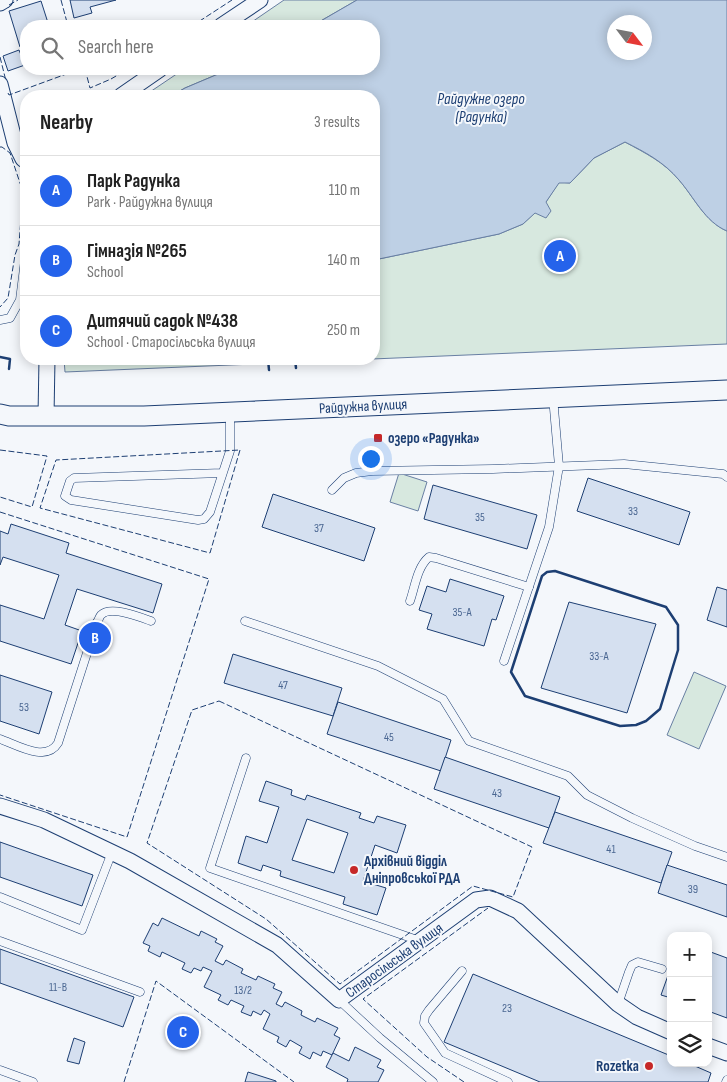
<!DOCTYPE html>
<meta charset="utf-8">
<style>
body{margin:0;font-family:"Sofia Sans Condensed",sans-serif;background:#f2f2f2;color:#222}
.controls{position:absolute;right:15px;bottom:15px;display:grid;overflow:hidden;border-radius:10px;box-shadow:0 2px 12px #0003}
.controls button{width:45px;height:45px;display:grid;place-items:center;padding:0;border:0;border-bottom:1px solid #e0e0e0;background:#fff;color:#222;font:25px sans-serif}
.compass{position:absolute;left:607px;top:15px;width:45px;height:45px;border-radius:50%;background:#fff;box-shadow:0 2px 12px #0003;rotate:122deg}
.you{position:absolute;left:370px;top:458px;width:18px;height:18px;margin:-12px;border:4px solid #fff;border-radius:50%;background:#1a73e8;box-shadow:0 0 0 8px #1a73e833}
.badge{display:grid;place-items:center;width:32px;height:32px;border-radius:50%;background:#2563eb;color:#fff;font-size:16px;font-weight:700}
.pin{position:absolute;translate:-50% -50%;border:2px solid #fff;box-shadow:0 1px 5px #0006}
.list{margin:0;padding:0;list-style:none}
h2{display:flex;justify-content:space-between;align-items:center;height:65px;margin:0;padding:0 20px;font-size:21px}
h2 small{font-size:16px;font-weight:400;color:#767676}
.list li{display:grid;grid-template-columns:32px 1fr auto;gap:15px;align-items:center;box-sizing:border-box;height:70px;padding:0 20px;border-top:1px solid #e0e0e0}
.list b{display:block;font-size:19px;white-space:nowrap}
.list p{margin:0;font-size:16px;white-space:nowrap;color:#767676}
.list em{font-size:16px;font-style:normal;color:#767676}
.icon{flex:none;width:28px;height:28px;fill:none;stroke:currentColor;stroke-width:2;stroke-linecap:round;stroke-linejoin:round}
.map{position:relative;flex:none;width:727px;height:1082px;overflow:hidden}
.search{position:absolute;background:#fff;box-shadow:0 2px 12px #0003;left:20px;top:20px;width:360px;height:55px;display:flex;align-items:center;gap:12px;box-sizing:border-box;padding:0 18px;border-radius:20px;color:#767676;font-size:19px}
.panel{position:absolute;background:#fff;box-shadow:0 2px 12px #0003;left:20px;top:90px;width:360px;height:275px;border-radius:20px}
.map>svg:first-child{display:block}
.green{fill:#d7e8df;stroke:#687fa3}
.water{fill:#bed0e5;stroke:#687fa3;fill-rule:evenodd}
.building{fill:#d5e0f0;stroke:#1d3f73;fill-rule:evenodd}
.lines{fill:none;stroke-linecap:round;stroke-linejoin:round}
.service-casing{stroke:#1d3f73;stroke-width:9}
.minor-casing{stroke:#1d3f73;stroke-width:17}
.tertiary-casing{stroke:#1d3f73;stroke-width:21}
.service{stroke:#f4f7fb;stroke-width:8}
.minor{stroke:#f4f7fb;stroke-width:15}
.tertiary{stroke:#f4f7fb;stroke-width:19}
.fence{stroke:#1d3f73;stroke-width:1;stroke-dasharray:6 2.5;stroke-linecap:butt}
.wall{stroke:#1d3f73;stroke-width:2.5}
.poi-dot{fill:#c62828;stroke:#f4f7fb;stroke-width:2}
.labels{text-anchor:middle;stroke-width:4;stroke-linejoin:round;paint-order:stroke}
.number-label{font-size:12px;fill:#4b6792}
.street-label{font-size:15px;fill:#1d3f73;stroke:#f4f7fb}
.poi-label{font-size:15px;font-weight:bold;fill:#1d3f73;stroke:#f4f7fb;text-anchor:start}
.water-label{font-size:16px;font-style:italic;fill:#1d3f73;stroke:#f4f7fb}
</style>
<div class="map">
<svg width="727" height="1082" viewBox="0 0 727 1082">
<rect width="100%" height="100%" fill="#f4f7fb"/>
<!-- green -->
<g class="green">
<polygon points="284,0 357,0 312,26 246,26"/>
<polygon points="184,69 230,69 185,88 171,96 144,96"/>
<path d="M625,142c20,11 39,20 54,38 15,17 26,42 48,51v113l-662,28 -1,-13h310v-99l125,-26 24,-10 23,-22 13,-20 11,1 24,-25z"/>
<polygon points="399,473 427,482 418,511 390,502"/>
<polygon points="694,672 726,686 699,749 667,735"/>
</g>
<!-- water -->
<path class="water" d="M357,0h370v231c-22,-9 -33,-34 -48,-51 -15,-18 -34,-28 -54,-38l-31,16 -24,25h-11l-13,19 5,9 -5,7 -11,-5 -12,11 -24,10 -125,26v-164h-203l14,-8 45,-19h144v-43h-62zM614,22h30v30h-30z"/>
<!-- building -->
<g class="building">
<polygon points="70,0 116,0 90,7 92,13 74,18"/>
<polygon points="41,1 49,26 26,26 26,46 20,47 9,11"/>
<polygon points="19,50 25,65 8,71 3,56"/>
<polygon points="588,478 690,512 679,545 577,511"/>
<polygon points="433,485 537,515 527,549 424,519"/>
<polygon points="273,494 375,528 364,561 262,527"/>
<polygon points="11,524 69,543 66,553 162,584 153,613 77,589 65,625 82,631 71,664 0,641 0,605 44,619 59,575 3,557 0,565 0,531 8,534"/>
<polygon points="450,579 504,596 496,620 492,619 484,646 427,629 432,614 419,610 427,586 446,592"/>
<polygon points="717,587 727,590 727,627 707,620"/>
<polygon points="569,602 656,624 627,713 541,688"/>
<polygon points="233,654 342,688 333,716 224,683"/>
<polygon points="0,675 52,692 39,734 0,721"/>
<polygon points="338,702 451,740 441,771 327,734"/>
<polygon points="445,757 560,797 549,828 434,789"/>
<path d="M266,781l26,9 -1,5 14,5 2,-5 54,18 -2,5 15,5 3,-7 29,9 -9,28 -22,-8 -12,36 23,7 -9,27 -34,-11 2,-7 -65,-21 1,-5 -18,-6 -2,6 -23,-8 8,-27 21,7 12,-36 -20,-6zM307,819l41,14 -14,40 -42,-13z"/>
<polygon points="555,812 672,852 661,883 543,843"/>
<polygon points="0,842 93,875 82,906 0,877"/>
<polygon points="667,865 727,885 727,917 658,893"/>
<polygon points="162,918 199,936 201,931 217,939 215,942 223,946 215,961 223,965 226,960 243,969 241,973 256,980 258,976 275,984 273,988 282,992 276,1004 282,1007 285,1002 302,1011 301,1015 315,1022 317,1018 338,1028 334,1035 340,1038 332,1055 323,1051 321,1056 313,1052 310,1059 299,1053 302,1047 290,1040 286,1047 277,1042 279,1037 263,1029 270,1014 264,1010 261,1015 253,1011 251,1016 241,1012 244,1006 231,1000 228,1005 218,1000 221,995 204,987 212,971 203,967 201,971 194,968 191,973 182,969 185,963 162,952 160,957 148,951 150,946 143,943 153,923 158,926"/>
<polygon points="0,949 134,997 123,1027 0,983"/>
<polygon points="708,951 727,958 727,1018 708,1011"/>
<polygon points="671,967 671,998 661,995"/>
<polygon points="473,974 671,1056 671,1063 688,1063 711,1073 708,1082 540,1082 444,1042"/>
<polygon points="74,1038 85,1042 79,1064 67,1061"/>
<polygon points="355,1047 381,1060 377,1067 384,1070 378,1082 347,1082 348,1079 326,1067 333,1053 349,1061"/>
<polygon points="248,1072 276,1081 276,1082 245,1082"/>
</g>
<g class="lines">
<!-- service casing -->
<g class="service-casing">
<g id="service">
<polyline points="0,320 10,318 20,300 26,252"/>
<polyline points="222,473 74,478 70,481 65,496 71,500 198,520 204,519 210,512 230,451 230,412"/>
<polyline points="332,490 344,478 356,473 372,471 493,469 624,464 723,474 727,477"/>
<path d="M410,601c5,-14 7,-34 19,-44l7,1 93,29"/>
<polyline points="245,621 378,666 443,699 469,741 568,776 587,795 632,818 695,846 727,857"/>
<polyline points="504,661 549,527 559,466 553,397"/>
<path d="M0,739c17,6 46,24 58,4l39,-121c2,-2 2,-5 4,-7 9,-10 39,2 50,6"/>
<polyline points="246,758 210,868 420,941"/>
<polyline points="0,897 82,930 112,852"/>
<polyline points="0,941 140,992"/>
<polyline points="462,971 429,1010 425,1016 424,1023 445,1053 508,1082"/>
<polyline points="339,1000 380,1038 433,1082"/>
<polyline points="618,1004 629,972 632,965 638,962 662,969"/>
<polyline points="0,1070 33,1082"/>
<polyline points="726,1082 727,1080"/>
</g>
</g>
<!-- minor casing -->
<g class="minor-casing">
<g id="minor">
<polyline points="0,3 5,0"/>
<polyline points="221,26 260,0"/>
<polyline points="0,84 15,143 23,159 26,161"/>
<polyline points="121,96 160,69"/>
<polyline points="46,416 47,359"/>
<polyline points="0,806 44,820 130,861 277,945 339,1000 476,900 490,898 518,911 618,1004 637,1017 671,1032"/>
<polyline points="708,1046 727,1053"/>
</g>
</g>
<!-- tertiary casing -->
<g class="tertiary-casing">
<polyline id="tertiary" points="0,414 9,416 144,416 727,390"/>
</g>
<!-- service -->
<use href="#service" class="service"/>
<!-- minor -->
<use href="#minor" class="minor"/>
<!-- tertiary -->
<use href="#tertiary" class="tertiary"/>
<!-- fence -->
<g class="fence">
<polyline points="61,0 68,26"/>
<polyline points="9,5 18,0"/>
<polyline points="192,26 232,0"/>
<polyline points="0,57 6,81"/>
<polyline points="85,69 90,88 111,79 128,69"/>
<polyline points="8,93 9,95 80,69"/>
<polyline points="0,147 2,147 10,153 23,192 19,244 15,255 8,298 0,307"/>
<polyline points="0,450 47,456 32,507 0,497"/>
<polygon points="240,450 210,553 40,508 56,460"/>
<polyline points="0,512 209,579 127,837 0,795"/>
<polygon points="219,701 532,847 513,897 473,886 340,984 266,919 147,843 192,710"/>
<polyline points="124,1082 156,981 294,1082"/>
<polyline points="464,1082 427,1057 363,999 488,908"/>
</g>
<!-- wall -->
<g class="wall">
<polyline points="0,357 10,359 9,369"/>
<polyline points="268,359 269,370"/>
<polyline points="295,359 296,368"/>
<polygon points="555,571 666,607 678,625 678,650 660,709 646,721 636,725 620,726 525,696 511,672 542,576 547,572"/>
</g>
</g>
<!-- markers -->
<g class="poi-dot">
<rect x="373" y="433" width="10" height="10" rx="2.5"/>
<circle cx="354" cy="870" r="5"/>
<circle cx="649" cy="1066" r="5"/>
</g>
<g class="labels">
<!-- number labels -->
<g class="number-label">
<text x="633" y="515">33</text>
<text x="480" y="521">35</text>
<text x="319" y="532">37</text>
<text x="462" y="616">35-А</text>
<text x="599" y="660">33-А</text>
<text x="283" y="689">47</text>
<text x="24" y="711">53</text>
<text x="389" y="741">45</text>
<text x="497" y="797">43</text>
<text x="611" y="853">41</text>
<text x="693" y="893">39</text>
<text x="58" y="991">11-В</text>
<text x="243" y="994">13/2</text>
<text x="507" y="1012">23</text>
</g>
<!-- street labels -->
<g class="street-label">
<text transform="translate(363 406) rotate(-3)" y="5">Райдужна вулиця</text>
<text transform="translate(394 960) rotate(-36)" y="5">Старосільська вулиця</text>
</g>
<!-- poi labels -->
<g class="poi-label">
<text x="388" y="443">озеро «Радунка»</text>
<text x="364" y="866">Архівний відділ<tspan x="364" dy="17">Дніпровської РДА</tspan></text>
<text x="639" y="1071" text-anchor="end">Rozetka</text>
</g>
<!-- water labels -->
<g class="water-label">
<text x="481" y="104">Райдужне озеро<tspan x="481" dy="18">(Радунка)</tspan></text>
</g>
</g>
</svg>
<div class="controls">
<button>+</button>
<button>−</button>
<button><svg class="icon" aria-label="layers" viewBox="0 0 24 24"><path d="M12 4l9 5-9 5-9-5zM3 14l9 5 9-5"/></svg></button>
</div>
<svg class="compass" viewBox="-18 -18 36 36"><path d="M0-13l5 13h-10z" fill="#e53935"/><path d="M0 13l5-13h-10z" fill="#767676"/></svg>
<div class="you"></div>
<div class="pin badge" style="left:560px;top:256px">A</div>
<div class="pin badge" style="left:95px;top:638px">B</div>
<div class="pin badge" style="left:183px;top:1032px">C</div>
<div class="search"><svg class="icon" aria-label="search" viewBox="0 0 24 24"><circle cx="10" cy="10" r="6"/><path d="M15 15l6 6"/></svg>Search here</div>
<section class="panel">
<h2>Nearby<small>3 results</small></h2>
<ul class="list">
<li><span class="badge">A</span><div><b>Парк Радунка</b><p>Park · Райдужна вулиця</p></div><em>110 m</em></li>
<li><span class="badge">B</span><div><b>Гімназія №265</b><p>School</p></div><em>140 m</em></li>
<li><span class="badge">C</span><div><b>Дитячий садок №438</b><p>School · Старосільська вулиця</p></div><em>250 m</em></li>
</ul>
</section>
</div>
